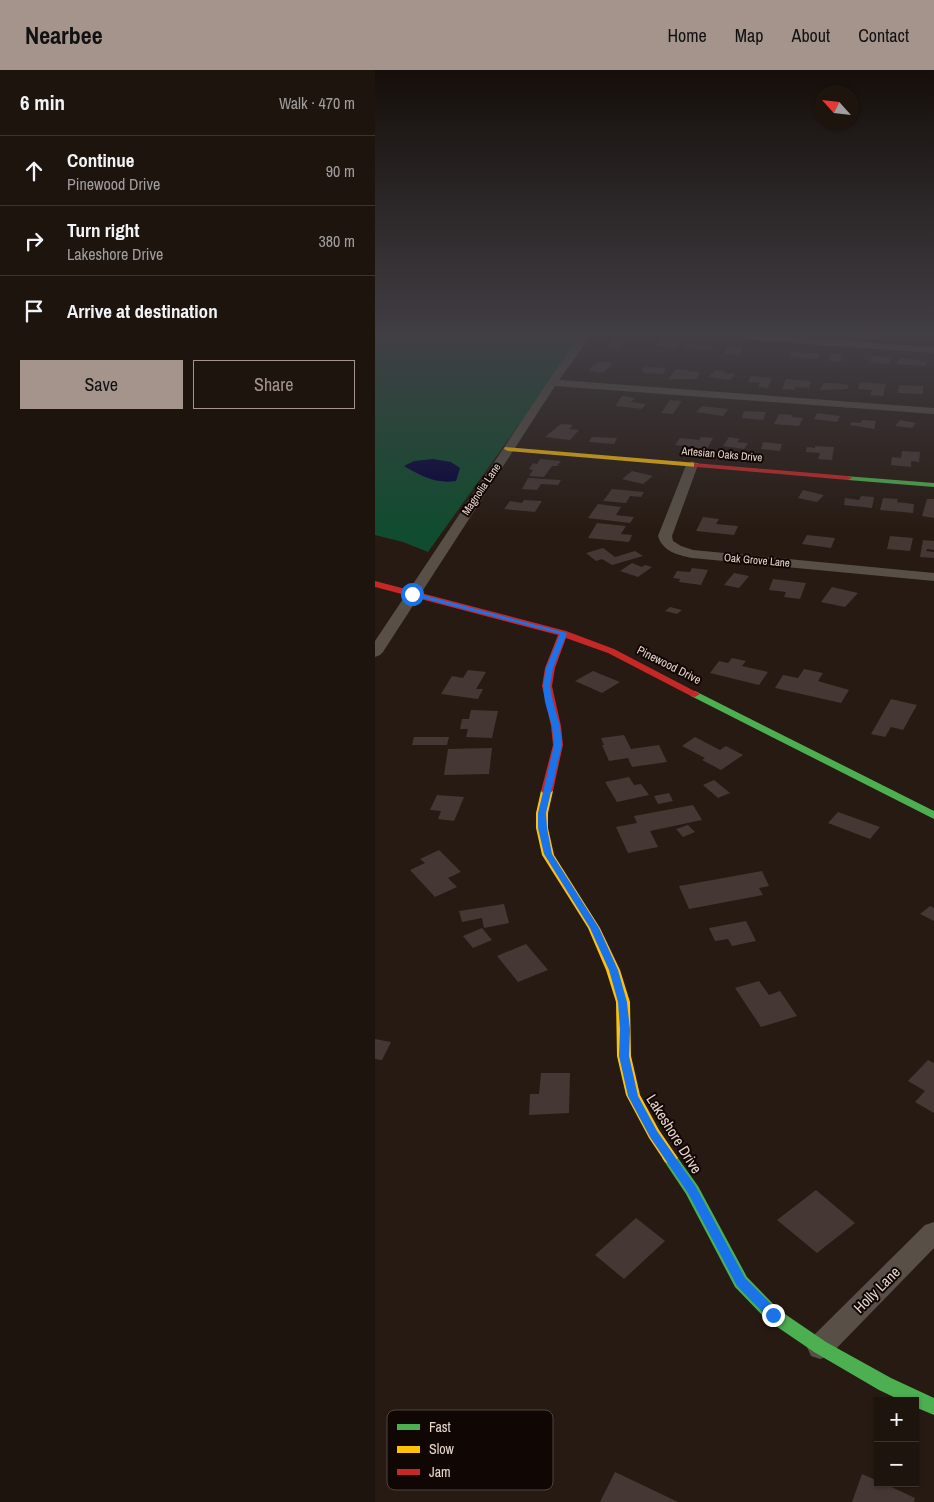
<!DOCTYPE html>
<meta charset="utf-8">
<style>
body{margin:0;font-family:"Archivo Narrow",sans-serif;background:#2a211c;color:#f1f3f6}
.controls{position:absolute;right:15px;bottom:15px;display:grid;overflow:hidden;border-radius:0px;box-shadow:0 1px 4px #0004}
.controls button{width:45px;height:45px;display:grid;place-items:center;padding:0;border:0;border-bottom:1px solid #3b332e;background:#1d140e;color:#f1f3f6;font:25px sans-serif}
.compass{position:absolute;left:439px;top:15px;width:45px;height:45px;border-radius:50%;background:#1d140e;box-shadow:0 1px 4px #0004;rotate:297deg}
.stop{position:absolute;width:15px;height:15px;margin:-11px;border:4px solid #1a73e8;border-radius:50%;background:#fff}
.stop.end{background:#1a73e8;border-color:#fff;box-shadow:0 1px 5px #0008}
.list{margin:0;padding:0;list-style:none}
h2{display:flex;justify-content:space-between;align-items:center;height:65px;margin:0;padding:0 20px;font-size:21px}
h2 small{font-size:16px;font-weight:400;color:#a09e9e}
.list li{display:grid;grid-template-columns:32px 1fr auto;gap:15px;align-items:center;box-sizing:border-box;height:70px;padding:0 20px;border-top:1px solid #3b332e}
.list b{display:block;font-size:19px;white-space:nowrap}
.list p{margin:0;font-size:16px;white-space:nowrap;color:#a09e9e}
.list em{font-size:16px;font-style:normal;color:#a09e9e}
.actions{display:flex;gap:10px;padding:15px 20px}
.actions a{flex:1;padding:11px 0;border:1px solid #a4948c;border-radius:0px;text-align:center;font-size:18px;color:#a4948c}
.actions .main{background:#a4948c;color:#111}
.icon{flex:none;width:28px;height:28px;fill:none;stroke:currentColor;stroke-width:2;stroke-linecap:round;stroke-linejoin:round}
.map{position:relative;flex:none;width:559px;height:1432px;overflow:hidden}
header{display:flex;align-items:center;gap:30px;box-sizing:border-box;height:70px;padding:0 25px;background:#a4948c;color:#111}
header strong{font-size:24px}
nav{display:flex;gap:28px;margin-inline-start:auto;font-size:18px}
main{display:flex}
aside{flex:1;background:#1d140e}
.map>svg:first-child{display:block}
.green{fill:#104c2f}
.water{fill:#04023c}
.building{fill:#453734}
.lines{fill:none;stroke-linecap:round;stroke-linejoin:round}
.street{fill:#585046;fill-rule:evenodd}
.fast{fill:#4caf50;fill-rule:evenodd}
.slow{fill:#ffc107;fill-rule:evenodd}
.jam{fill:#c62828;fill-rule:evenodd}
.route{fill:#1a73e8}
.labels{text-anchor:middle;stroke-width:4;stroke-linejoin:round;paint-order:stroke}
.far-street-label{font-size:11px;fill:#e8d6cd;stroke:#100603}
.street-label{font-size:12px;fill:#e8d6cd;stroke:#100603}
.near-street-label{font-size:15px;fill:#e8d6cd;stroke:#100603}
.key{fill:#100603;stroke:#514440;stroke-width:1}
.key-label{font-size:14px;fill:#e8d6cd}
</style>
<header>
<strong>Nearbee</strong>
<nav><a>Home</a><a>Map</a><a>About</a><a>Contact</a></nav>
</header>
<main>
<aside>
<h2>6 min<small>Walk · 470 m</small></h2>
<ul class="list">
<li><svg class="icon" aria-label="ahead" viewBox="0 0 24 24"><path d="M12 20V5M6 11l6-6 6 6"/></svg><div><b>Continue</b><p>Pinewood Drive</p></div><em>90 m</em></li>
<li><svg class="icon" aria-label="right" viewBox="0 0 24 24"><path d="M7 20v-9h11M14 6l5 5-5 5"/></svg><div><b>Turn right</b><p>Lakeshore Drive</p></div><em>380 m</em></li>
<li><svg class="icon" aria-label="arrive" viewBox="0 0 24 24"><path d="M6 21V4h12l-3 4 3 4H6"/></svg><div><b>Arrive at destination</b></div></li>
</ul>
<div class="actions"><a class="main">Save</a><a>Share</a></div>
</aside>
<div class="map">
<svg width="559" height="1432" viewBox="0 0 559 1432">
<rect width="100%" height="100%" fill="#271a12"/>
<!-- green -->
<polygon class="green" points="21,262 210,262 53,482 28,472 0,465 0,271"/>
<!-- water -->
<path class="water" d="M58,389l18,3 9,6 -4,13c-20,3 -35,-5 -52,-15l10,-5z"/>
<!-- building -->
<g class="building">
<polygon points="489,262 503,262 502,265 512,266 511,269 487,268"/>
<polygon points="286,270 307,273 300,279 280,276"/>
<polygon points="238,271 250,273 243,278 231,276"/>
<polygon points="312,273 338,275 335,280 309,278"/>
<polygon points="353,276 368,278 364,285 349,284"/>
<polygon points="417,282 433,283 445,283 443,289 415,287"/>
<polygon points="455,284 467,284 466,292 455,291"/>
<polygon points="497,286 516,287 515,294 495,292"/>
<polygon points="525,288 553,291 550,296 522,294"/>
<polygon points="223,291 238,293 228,303 213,301"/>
<polygon points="269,297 291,298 289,304 267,303"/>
<polygon points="301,299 313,300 312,301 325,302 322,309 293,309"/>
<polygon points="340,300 350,301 348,303 360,304 355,310 334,307"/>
<polygon points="376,306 397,308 393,318 383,317 384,313 373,312"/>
<polygon points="411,309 436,311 434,318 420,317 419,320 407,319"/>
<polygon points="485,312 511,314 508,326 495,325 497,320 483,319"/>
<polygon points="448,313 459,313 474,315 472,319 445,320"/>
<polygon points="524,315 548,316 548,324 523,323"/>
<polygon points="247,326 260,328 256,332 271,334 267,339 240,336"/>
<polygon points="295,330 307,331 298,344 286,343"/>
<polygon points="327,336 353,339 348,346 321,342"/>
<polygon points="369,341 391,342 388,350 367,348"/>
<polygon points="442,343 465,346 462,352 439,349"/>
<polygon points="404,344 417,345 417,347 428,348 424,356 399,354"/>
<polygon points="487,350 501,351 499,359 475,355 476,352 486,353"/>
<polygon points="525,350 541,353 537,358 520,356"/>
<polygon points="186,354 198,355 194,359 204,360 195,370 170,367"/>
<polygon points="217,367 242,368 239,374 214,372"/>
<polygon points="326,367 338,368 331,381 319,379 321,377 300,375 305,368 324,370"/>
<polygon points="354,367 365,369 362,372 373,373 369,379 348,376"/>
<polygon points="388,372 407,374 405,381 386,379"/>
<polygon points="440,376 459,377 457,390 443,389 445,383 431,382 432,377 440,378"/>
<polygon points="527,381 545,382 544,392 536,391 536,397 516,395 517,387 526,388"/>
<polygon points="165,389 186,391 182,396 177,396 169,407 154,406 158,400 154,399 158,393 162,394"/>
<polygon points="257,401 278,406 268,414 247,409"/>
<polygon points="153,408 186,410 183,415 166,414 162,420 147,419"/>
<polygon points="237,419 269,422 266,427 255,426 251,433 228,431"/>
<polygon points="428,420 449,425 442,432 423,428"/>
<polygon points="486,426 499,427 497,438 469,435 470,428 484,430"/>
<polygon points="508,428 523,429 522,432 539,434 538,443 505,440"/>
<polygon points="552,429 559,429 559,448 547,446"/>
<polygon points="149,430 167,431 160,442 129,439 135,431 147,433"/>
<polygon points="223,434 246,437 241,445 259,447 255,453 213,448"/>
<polygon points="328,447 344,449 341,454 363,456 359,465 321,461"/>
<polygon points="222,453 251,456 246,464 257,465 254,472 213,468"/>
<polygon points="432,465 460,468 456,478 427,474"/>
<polygon points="515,466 538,468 535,481 512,479"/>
<polygon points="548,470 559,471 559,480 552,479 551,481 559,482 559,488 545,487"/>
<polygon points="228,478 240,487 260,481 268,486 237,495 227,489 221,491 211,483"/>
<polygon points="257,493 267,497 270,495 277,497 263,507 245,501"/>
<polygon points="317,498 333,500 326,515 304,512 305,509 298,508 302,501 315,502"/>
<polygon points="359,503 374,506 364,518 349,515"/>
<polygon points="398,509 431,513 425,529 409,527 411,522 394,520"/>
<polygon points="457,517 483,523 470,537 446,532"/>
<polygon points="295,537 307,540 302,544 290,541"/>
<polygon points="357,588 371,591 367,596 393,602 384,615 335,603 344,591 353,593"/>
<polygon points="429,599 448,603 443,611 474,620 466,633 400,618 408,605 423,608"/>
<polygon points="93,600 111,602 101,619 108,619 103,629 66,624 77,606 88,608"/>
<polygon points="218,601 245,612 227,623 200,611"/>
<polygon points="516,629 542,635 528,660 516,657 510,667 496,664"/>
<polygon points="96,640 123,641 117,668 91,667 93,659 85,659 87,649 94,649"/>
<polygon points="249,665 256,679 284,675 292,692 257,697 253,688 234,691 227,675 229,675 226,668"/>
<polygon points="39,667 74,667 72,675 37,675"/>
<polygon points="320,667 345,680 351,676 368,685 346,700 327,690 330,688 307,676"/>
<polygon points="117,678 114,704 69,705 73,679"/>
<polygon points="254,707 259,715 266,714 274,725 242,732 230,712"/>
<polygon points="339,710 355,723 343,728 328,715"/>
<polygon points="294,723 298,731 283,734 279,726"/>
<polygon points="62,725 89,727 79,751 63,749 66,741 55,740"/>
<polygon points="318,735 327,750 275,761 283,777 253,783 241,757 262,753 259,746"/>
<polygon points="463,742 505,757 495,769 453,753"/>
<polygon points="313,755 320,762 308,767 301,759"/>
<polygon points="64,780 86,802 73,808 82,817 60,827 35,800 50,793 45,789"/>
<polygon points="387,801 394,816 384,818 388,825 314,839 304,816"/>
<polygon points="129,834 134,853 109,858 107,848 87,852 84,841"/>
<polygon points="555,836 559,838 559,851 545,844"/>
<polygon points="371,851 381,871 357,876 353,869 340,871 334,858"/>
<polygon points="107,858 117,870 98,878 88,866"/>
<polygon points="151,874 173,900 143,912 122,886"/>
<polygon points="384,911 394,925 405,921 422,946 386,957 360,918"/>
<polygon points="0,969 16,972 7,990 0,989"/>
<polygon points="553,990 559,993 559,1043 540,1032 550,1021 533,1011"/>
<polygon points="166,1003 195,1003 194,1043 154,1045 155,1024 164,1024"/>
<polygon points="441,1120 480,1153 442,1183 402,1150"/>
<polygon points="261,1148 290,1171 249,1209 220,1185"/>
<polygon points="240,1402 303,1432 225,1432"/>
<polygon points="487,1404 503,1411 503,1413 508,1413 540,1428 539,1432 477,1432"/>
</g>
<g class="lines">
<!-- street -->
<g class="street">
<polygon points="224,262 215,267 184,310 559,338 559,344 180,316 8,582 5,585 0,587 0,571 172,313 207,263"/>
<polygon points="302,262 350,262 559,277 559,283 307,265"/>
<path d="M317,391l6,4 -26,71 1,5 8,5 12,4 241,23v8l-242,-23c-14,-3 -29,-6 -34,-22l28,-71z"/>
<polygon points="559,1152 559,1178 454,1286 445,1289 436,1286 432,1277 436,1268 550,1155"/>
</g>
<!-- fast -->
<g class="fast">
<polygon points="470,406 559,413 559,417 473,410 469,408"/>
<polygon points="320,621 559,741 559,749 316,626 315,624"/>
<polygon points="295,1082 300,1084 323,1116 372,1207 404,1240 451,1272 516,1308 559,1328 559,1345 540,1337 540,1331 527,1331 504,1320 439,1282 392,1250 360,1217 311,1124 287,1088 290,1084"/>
</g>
<!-- slow -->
<g class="slow">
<polygon points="130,377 322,393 326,395 322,397 133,381 129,379"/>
<polygon points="172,718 178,721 173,743 173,758 179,785 225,858 245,900 255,932 256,986 265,1025 284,1060 303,1088 300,1092 295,1094 290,1092 274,1068 251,1025 242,986 241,932 231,900 213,858 167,785 161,758 161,743 166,721"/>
</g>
<!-- jam -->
<g class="jam">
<polygon points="319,393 473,406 477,408 473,410 322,397 319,397"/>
<polygon points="0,511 191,561 239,579 325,624 320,627 316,626 233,583 191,568 180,598 177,616 186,656 188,675 178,721 172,724 168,723 166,721 178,675 176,656 167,616 170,598 183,565 0,517"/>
</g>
</g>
<!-- sky -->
<linearGradient id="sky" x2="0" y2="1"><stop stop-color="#150e0a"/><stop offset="0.57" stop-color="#413e44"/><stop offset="1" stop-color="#413e44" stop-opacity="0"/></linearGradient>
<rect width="559" height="463" fill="url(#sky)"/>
<!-- route -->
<polygon class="route" points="37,522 192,563 178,598 175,616 178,632 185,656 187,675 171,743 172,758 177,784 224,858 243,900 252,932 255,960 254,986 263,1026 282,1061 321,1117 370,1208 403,1241 405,1245 403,1249 398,1250 394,1249 362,1216 313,1123 275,1067 253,1026 244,986 245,960 243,932 234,900 215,858 169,784 163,758 163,743 179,675 177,656 170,632 168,616 171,598 185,564 35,525 34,524"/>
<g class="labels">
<!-- far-street labels -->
<g class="far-street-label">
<text transform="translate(347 384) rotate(5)" y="4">Artesian Oaks Drive</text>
<text transform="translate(106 419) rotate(-56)" y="4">Magnolia Lane</text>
<text transform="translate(382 490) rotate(5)" y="4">Oak Grove Lane</text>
</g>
<!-- street labels -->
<g class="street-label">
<text transform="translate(294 595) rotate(27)" y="4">Pinewood Drive</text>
</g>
<!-- near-street labels -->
<g class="near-street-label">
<text transform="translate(299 1064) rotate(58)" y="5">Lakeshore Drive</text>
<text transform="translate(502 1220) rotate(-45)" y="5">Holly Lane</text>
</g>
</g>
<!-- legend -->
<rect x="12" y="1340" width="166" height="80" rx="8" class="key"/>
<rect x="22" y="1354" width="23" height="6" fill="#4caf50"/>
<rect x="22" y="1376" width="23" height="7" fill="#ffc107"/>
<rect x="22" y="1399" width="23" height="6" fill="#c62828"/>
<g class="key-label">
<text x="54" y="1362">Fast</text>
<text x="54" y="1384">Slow</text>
<text x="54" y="1407">Jam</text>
</g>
</svg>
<div class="controls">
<button>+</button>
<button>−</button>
</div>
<svg class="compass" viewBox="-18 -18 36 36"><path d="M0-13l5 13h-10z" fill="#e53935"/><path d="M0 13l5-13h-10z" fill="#a09e9e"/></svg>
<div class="stop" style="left:37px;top:524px"></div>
<div class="stop end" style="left:398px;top:1245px"></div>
</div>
</main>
